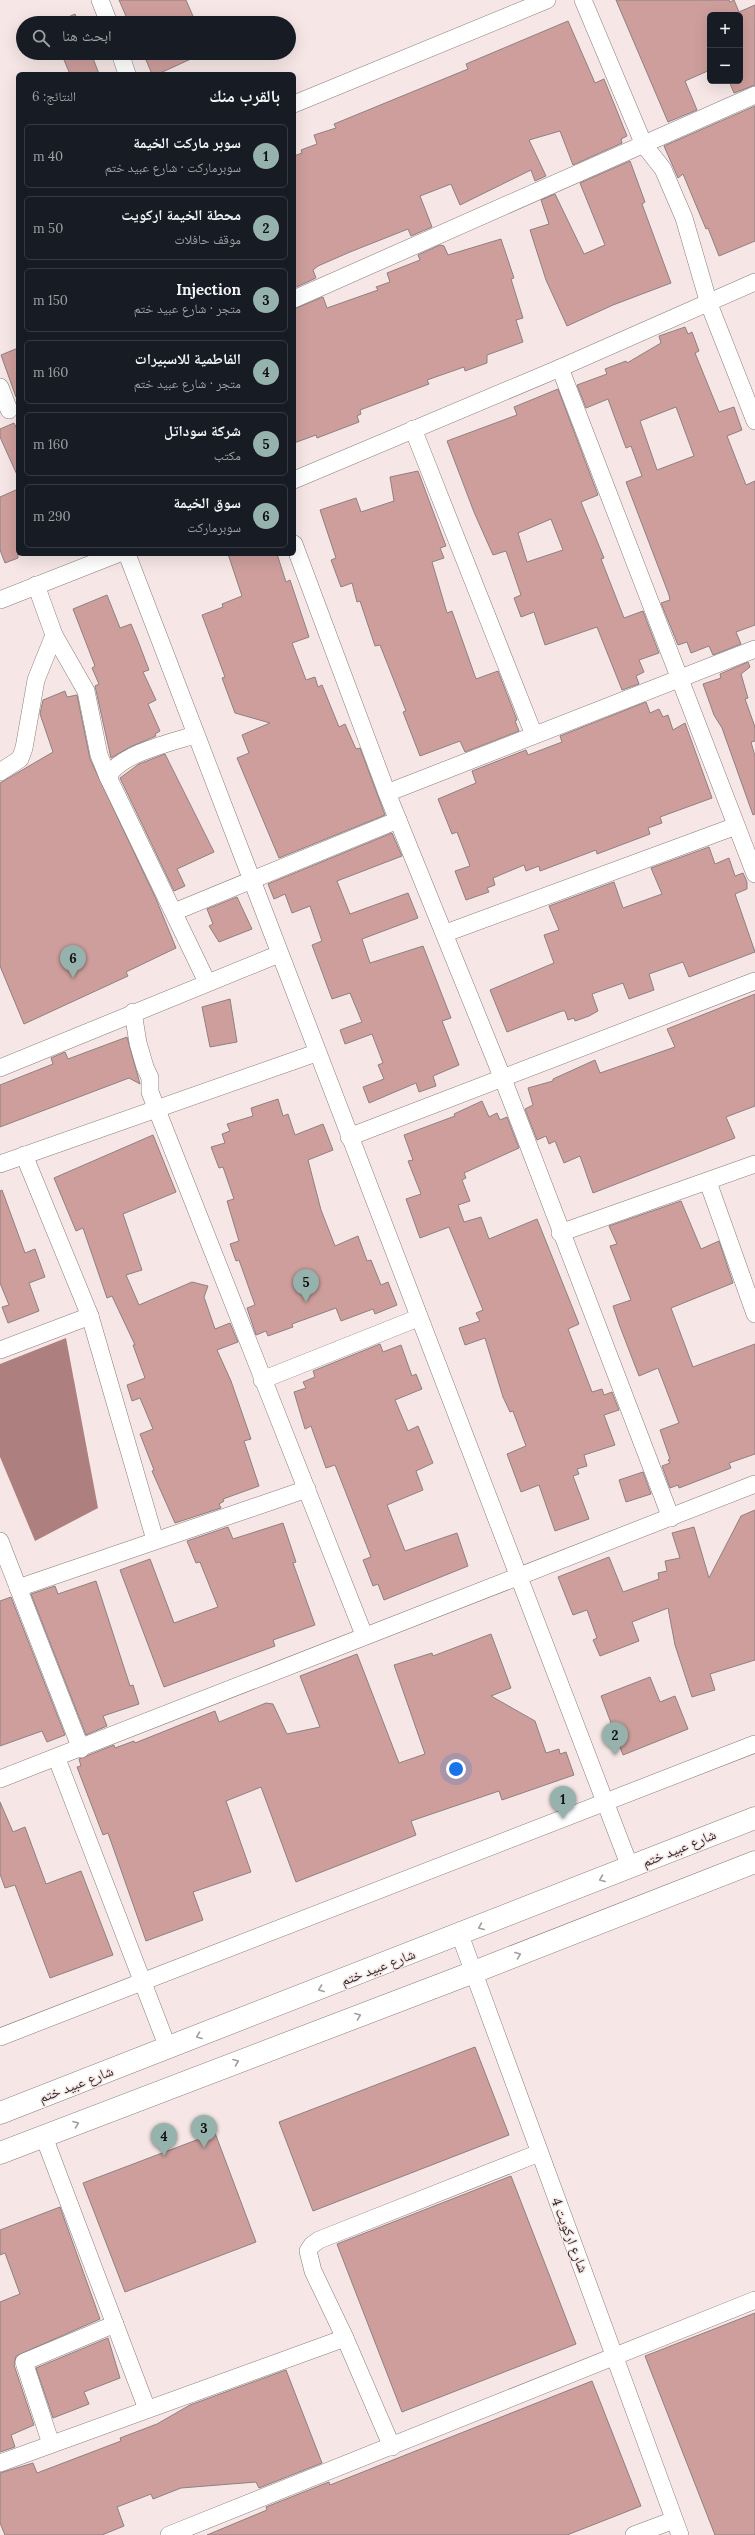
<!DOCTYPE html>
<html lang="ar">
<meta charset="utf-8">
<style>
body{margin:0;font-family:Lora,"Noto Naskh Arabic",serif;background:#20242c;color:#f1f3f6;direction:rtl}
.controls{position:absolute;right:12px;top:12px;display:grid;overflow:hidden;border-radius:6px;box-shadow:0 4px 16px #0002}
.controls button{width:36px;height:36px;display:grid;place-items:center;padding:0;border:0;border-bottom:1px solid #363941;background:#171b24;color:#f1f3f6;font:20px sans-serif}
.you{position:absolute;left:456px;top:1769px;width:14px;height:14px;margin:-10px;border:3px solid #fff;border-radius:50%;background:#1a73e8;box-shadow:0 0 0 6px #1a73e833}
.badge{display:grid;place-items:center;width:26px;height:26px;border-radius:50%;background:#95b3ac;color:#111;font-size:13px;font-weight:700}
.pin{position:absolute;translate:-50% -33px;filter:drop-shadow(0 1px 2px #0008)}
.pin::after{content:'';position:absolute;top:21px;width:14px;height:12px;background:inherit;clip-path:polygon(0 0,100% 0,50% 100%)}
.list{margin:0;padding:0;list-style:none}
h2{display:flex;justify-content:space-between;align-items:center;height:52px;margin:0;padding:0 16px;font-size:17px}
h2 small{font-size:13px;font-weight:400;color:#9ea1a6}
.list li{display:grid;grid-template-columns:26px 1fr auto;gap:12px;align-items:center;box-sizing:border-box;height:64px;margin:0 8px 8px;padding:0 8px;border:1px solid #363941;border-radius:6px}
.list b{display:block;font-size:15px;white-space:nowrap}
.list p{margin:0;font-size:13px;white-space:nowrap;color:#9ea1a6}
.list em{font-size:13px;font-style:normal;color:#9ea1a6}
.icon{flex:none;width:22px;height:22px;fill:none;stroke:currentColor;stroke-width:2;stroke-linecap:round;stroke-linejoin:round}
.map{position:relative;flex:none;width:755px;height:2535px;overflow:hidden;direction:ltr}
.search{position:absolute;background:#171b24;box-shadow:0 4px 16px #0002;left:16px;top:16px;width:280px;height:44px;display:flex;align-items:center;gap:10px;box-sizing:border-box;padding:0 14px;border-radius:22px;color:#9ea1a6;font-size:15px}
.panel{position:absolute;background:#171b24;box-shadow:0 4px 16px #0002;left:16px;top:72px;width:280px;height:484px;border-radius:6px;direction:rtl}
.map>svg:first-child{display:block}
.water{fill:#ad807f}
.building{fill:#cd9e9c;stroke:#8e8180;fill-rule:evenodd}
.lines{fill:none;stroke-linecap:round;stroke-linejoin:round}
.minor-casing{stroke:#8a7c7b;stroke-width:18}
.primary-casing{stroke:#8a7c7b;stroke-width:23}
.minor{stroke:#fff;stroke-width:17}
.primary{stroke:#fff;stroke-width:22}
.oneway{stroke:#a19e9e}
.labels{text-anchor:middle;stroke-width:3;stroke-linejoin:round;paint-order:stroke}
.street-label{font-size:14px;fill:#2e2828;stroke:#f6e7e6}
</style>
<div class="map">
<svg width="755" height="2535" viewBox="0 0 755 2535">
<rect width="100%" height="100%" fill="#f6e7e6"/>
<!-- water -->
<polygon class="water" points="66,1338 98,1508 35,1541 0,1457 0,1364"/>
<!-- building -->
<g class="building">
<polygon points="119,0 186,0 196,23 129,23"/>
<polygon points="616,0 729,0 730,2 734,0 739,12 755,5 755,85 734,93 729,81 740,81 740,15 710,15 710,70 685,81 697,110 668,122"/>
<polygon points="75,14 79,23 55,23"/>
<polygon points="568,21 595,83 604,79 627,136 621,139 622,143 573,165 560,131 529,140 546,176 535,181 531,170 460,205 451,184 420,196 432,227 411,236 408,229 350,252 318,266 313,270 316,278 294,288 294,156 302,153 301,150 317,144 314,135 336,128 334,124 468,69 466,64"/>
<polygon points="61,53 91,53 99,74 70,74"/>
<polygon points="143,53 204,53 158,74 152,74"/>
<polygon points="755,106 755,241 719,256 708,228 706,229 683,174 678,178 664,146"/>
<polygon points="630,161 645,202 642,204 671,283 613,305 567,326 546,280 530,230 549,224 541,200 555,194 584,254 605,245 580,183"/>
<polygon points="501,239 514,278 511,279 523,318 516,320 523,342 487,355 487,363 465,371 464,367 427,380 429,384 360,410 361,414 357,416 359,422 317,438 316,435 294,443 294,309 323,297 327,308 378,290 376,287 390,282 387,273 420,260 418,255 440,245 444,246 448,255"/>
<path d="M685,327l3,7 4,-2 7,19 -4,2 24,59 15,-5 8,23 -15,6 19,49 9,-4v144l-19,7 5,12 -28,11 -4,-9 -18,7 -4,-11 -9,3 -17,-42 9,-3 -1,-5 -43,-113 16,-6 -11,-30 -5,2 -18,-49 -22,9 -9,-23 30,-11 -2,-5 21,-8 1,2 34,-20 -2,-7zM676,407l18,49 -37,14 -17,-49z"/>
<polygon points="18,348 18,396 16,397 1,355"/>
<path d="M558,389l40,106 -17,7 23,56 -3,1 23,59 19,-7 16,42 -20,7 5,12 -8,4 3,8 -17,6 -25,-63 -52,18 -11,-33 -13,5 -7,-19 7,-3 -15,-44 -13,4 -19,-43 -27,-71 70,-26 -3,-8zM551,519l12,31 -36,12 -9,-29z"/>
<polygon points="14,423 18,431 18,477 0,437 0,429"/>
<polygon points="418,471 446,546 440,548 444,558 432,562 447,613 452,611 476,679 498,671 517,720 515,721 519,731 465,752 460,741 420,756 403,712 406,711 380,645 375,646 360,601 357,602 352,583 341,587 331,560 336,558 320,510 356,498 361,512 394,501 390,477"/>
<polygon points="18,489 18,558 5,563 0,550 0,497"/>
<polygon points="228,554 277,554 286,582 290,580 309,637 292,643 306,680 315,677 318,687 322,685 339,727 345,724 356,749 360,748 385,815 279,858 237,758 249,753 242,735 270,723 235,713 222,678 225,677 202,615 223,607 222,604 242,596"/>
<polygon points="107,595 120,628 131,624 138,641 149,670 143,672 156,700 148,704 160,731 155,734 156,736 130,747 111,758 95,686 99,684 92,668 95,666 73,609"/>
<polygon points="748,662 750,667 741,674 748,698 745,699 755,727 755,741 751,742 755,756 755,814 753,815 722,728 714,715 703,684 721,678 720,674"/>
<polygon points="65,691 67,697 77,695 90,759 156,899 176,948 126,972 128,976 24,1024 0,966 0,783 53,752 40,714 43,700"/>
<polygon points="646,702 650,713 659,709 663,717 668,715 673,730 685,723 712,798 660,817 662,823 648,828 650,834 597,854 596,850 540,871 539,866 526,871 524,865 493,878 495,885 487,888 489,892 466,900 455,871 470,866 457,832 452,834 438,799 476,783 472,771 526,750 528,755 562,742 560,736"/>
<polygon points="165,754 214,852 177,869 185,886 174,891 120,778 139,764"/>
<polygon points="392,833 402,856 337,881 350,914 408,893 418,918 362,939 370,963 423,946 451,1018 442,1021 459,1065 433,1076 436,1086 419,1092 416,1083 369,1103 363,1087 384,1079 378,1065 383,1063 372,1034 345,1044 340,1030 362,1022 350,993 332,999 312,945 322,941 310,906 292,913 285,894 274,899 268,884"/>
<polygon points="709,847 715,864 729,858 735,876 743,873 747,882 747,889 735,894 755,952 689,977 683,962 649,974 654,990 629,999 623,983 592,994 598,1011 589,1016 575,1021 574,1018 568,1020 565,1011 562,1011 507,1032 490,990 554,963 544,935 559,930 549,906 614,882 623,908 662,894 651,868"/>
<polygon points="237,897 252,929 219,942 209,926 213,924 207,909"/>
<polygon points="755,994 755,1106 726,1117 735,1138 593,1193 580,1156 564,1163 555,1141 549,1144 546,1136 537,1140 525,1109 533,1105 528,1088 553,1081 553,1079 595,1060 600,1073 675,1047 667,1029"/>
<polygon points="230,999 237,1042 210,1047 202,1007"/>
<polygon points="127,1037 140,1084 129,1078 0,1127 0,1085 53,1064 51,1058 65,1052 68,1059"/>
<polygon points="278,1099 283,1116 288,1114 295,1135 323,1124 333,1150 308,1160 321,1210 335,1246 358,1236 367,1261 371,1260 381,1285 388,1282 397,1305 375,1314 373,1309 341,1321 336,1308 292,1324 293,1327 268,1336 266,1331 256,1335 247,1308 255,1305 239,1260 236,1261 230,1244 239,1241 227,1201 234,1199 223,1167 219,1168 211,1147 225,1143 222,1134 230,1131 227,1124 253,1116 251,1108"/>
<polygon points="482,1101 489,1117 497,1113 500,1120 507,1117 519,1148 464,1173 466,1178 462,1180 470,1201 458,1205 464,1222 481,1217 489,1239 537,1219 579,1324 568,1329 592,1392 602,1389 604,1395 612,1392 619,1410 604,1415 615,1445 584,1455 587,1466 577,1469 579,1474 573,1476 589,1519 555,1531 539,1485 521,1492 507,1454 526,1446 513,1411 510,1412 503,1397 485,1338 465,1345 459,1328 480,1321 476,1313 483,1310 449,1227 420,1238 406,1199 421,1194 408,1161 413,1160 404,1135 455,1116 454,1114"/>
<polygon points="153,1135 176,1192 123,1214 142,1270 126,1275 139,1305 192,1282 208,1286 204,1297 215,1329 230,1323 238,1342 217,1350 231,1381 251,1439 244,1441 259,1486 223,1499 224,1501 219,1504 221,1508 175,1523 152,1471 154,1470 140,1434 153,1429 140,1398 132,1401 127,1385 145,1378 133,1345 135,1345 112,1296 107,1298 83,1228 76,1231 54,1178"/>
<polygon points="2,1190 25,1253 35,1249 45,1277 29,1283 39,1311 8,1323 2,1307 9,1305 0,1283 0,1191"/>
<polygon points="681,1201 701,1249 719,1241 733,1283 671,1308 693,1367 755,1344 755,1454 729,1463 731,1468 679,1488 678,1485 670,1488 662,1466 670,1463 668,1460 670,1459 660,1430 679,1423 658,1368 639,1376 619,1324 613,1306 631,1300 610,1246 617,1244 609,1226"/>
<polygon points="380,1344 383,1352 401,1345 412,1376 416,1374 422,1389 395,1400 408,1431 418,1426 433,1463 416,1471 423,1490 387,1505 405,1551 457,1533 468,1566 384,1600 378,1584 373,1586 363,1560 371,1557 335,1465 326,1468 311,1426 305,1429 294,1392 306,1388 303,1382 315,1377 313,1371"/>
<polygon points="643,1472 651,1494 626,1502 619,1480"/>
<polygon points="755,1510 755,1660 710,1674 715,1690 692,1697 675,1645 668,1608 632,1622 639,1641 600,1656 593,1640 597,1638 587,1610 573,1615 558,1577 609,1557 623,1592 659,1579 658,1573 667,1571 665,1561 680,1558 672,1533 694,1527 709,1578 741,1516"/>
<polygon points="283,1523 296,1562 293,1563 315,1625 273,1640 275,1646 164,1687 120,1570 150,1559 174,1623 218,1607 200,1562 196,1563 187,1541 228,1527 233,1539"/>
<polygon points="96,1581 130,1686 133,1685 139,1704 103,1716 107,1726 86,1735 31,1594 55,1586 58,1594"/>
<polygon points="11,1597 65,1735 47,1742 42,1731 0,1746 0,1601"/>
<polygon points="491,1634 511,1688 491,1696 535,1721 546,1753 559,1749 560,1754 566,1752 574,1775 502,1800 499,1791 411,1821 416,1835 296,1882 261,1787 226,1801 251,1872 193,1892 203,1920 146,1941 108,1833 103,1835 77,1767 81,1766 79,1759 114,1745 115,1748 134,1741 135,1743 215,1711 219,1722 266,1703 273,1704 287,1734 320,1727 300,1676 357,1654 399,1763 425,1754 394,1665 432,1653 433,1656"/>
<polygon points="650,1677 660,1702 675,1696 688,1729 623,1755 601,1696"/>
<polygon points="0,1802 13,1832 25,1827 46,1884 81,1871 113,1955 50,1978 15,1885 5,1888 0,1874"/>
<polygon points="475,2047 509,2135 313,2211 279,2122"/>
<polygon points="215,2133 256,2242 125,2292 83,2183"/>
<polygon points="511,2176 576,2344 402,2412 337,2244"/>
<polygon points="60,2207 100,2319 16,2356 14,2365 34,2425 11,2435 15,2447 0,2452 0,2302 20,2294 5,2253 0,2255 0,2230"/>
<polygon points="755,2313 755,2535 715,2535 645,2356"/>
<polygon points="108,2338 120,2378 84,2392 89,2404 53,2418 36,2368"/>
<polygon points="286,2370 322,2463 259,2488 256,2482 181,2488 153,2499 151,2494 117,2507 124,2526 102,2535 5,2535 0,2523 0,2473 33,2463 37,2473 121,2441 120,2438 157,2424 190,2405"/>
<polygon points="592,2381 641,2506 567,2535 207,2535 267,2510 266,2507 329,2482 330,2485"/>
</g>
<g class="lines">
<!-- minor casing -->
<g class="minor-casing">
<g id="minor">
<polyline points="100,0 109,23"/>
<polyline points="583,0 644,145 663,169 684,218 709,304 755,421"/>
<polyline points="120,53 127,74"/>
<polyline points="294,104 547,0"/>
<polyline points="294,299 755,95"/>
<polyline points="560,368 755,874"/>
<polyline points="0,387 9,410"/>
<polyline points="413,429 534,735"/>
<polyline points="294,480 560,368 755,282"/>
<polyline points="294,544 387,793 503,1079 671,1518"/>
<polyline points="127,554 630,1867"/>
<polyline points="36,585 54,635 86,691 99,755 108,777 207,982"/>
<polyline points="0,600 117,554"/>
<polyline points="0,772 20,759 24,748 36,680 54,635"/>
<path d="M108,777c11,-23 64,-35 87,-42"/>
<polyline points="387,793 755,649"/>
<polyline points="174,912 398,820"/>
<polyline points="446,933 736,826"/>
<polyline points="133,1012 138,1043 145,1067 150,1078 150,1092 157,1110 364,1635"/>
<polyline points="0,1068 279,954"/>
<polyline points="349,1137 755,981"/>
<polyline points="24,1155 90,1316 155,1540"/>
<polyline points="0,1164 316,1053"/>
<polyline points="708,1182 755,1314"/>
<polyline points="560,1233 755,1164"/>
<polyline points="0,1350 90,1316"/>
<polyline points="262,1380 418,1318"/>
<polyline points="0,1541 81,1749"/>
<polyline points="18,1588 307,1489"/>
<polyline points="57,1759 168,2048"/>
<polyline points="0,1779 755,1484"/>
<polyline points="460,1935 680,2535"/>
<polyline points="0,2037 755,1744"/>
<polyline points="44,2137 147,2409"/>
<polyline points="51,2444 24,2362 115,2324"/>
<polyline points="392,2447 345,2338 313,2271 308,2251 312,2245 319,2240 539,2153"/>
<polyline points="0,2463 345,2338"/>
<polyline points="169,2535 755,2300"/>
<polyline points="634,2535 674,2520"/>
</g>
</g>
<!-- primary casing -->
<g class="primary-casing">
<g id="primary">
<polyline points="0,2113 755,1818"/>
<polyline points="0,2153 474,1972 755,1862"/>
</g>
</g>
<!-- minor -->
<use href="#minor" class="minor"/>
<!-- primary -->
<use href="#primary" class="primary"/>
</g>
<!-- one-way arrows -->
<defs><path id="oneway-chevron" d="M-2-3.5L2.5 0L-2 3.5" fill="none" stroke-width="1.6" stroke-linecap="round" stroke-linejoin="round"/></defs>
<g class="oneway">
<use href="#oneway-chevron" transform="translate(602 1879) rotate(158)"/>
<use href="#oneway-chevron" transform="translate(481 1927) rotate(158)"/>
<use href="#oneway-chevron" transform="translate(518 1955) rotate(-21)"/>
<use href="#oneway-chevron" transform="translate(321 1989) rotate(159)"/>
<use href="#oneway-chevron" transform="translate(358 2016) rotate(-21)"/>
<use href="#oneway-chevron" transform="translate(199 2036) rotate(159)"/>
<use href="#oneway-chevron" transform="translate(236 2062) rotate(-21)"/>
<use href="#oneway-chevron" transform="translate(76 2124) rotate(-21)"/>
</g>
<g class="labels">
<!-- street labels -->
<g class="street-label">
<text transform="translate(679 1848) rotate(-22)" y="5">شارع عبيد ختم</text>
<text transform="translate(378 1967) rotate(-21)" y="5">شارع عبيد ختم</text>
<text transform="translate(76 2084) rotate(-21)" y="5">شارع عبيد ختم</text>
<text transform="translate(570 2235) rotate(69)" y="5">شارع اركويت 4</text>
</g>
</g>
</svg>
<div class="controls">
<button>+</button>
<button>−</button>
</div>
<div class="you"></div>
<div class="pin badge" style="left:563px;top:1819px">1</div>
<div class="pin badge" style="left:615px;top:1755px">2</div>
<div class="pin badge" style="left:204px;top:2148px">3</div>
<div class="pin badge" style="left:164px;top:2156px">4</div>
<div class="pin badge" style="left:306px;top:1302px">5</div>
<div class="pin badge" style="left:73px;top:978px">6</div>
<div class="search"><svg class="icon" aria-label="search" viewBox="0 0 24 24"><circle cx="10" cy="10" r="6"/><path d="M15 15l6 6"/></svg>ابحث هنا</div>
<section class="panel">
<h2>بالقرب منك<small>النتائج: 6</small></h2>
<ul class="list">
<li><span class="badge">1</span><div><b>سوبر ماركت الخيمة</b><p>سوبرماركت · شارع عبيد ختم</p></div><em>40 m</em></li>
<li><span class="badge">2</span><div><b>محطة الخيمة اركويت</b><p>موقف حافلات</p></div><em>50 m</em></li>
<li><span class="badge">3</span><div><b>Injection</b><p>متجر · شارع عبيد ختم</p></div><em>150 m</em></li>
<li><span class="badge">4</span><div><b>الفاطمية للاسبيرات</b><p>متجر · شارع عبيد ختم</p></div><em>160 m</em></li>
<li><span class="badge">5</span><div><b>شركة سوداتل</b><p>مكتب</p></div><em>160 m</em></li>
<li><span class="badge">6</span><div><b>سوق الخيمة</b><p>سوبرماركت</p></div><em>290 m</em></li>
</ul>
</section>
</div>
